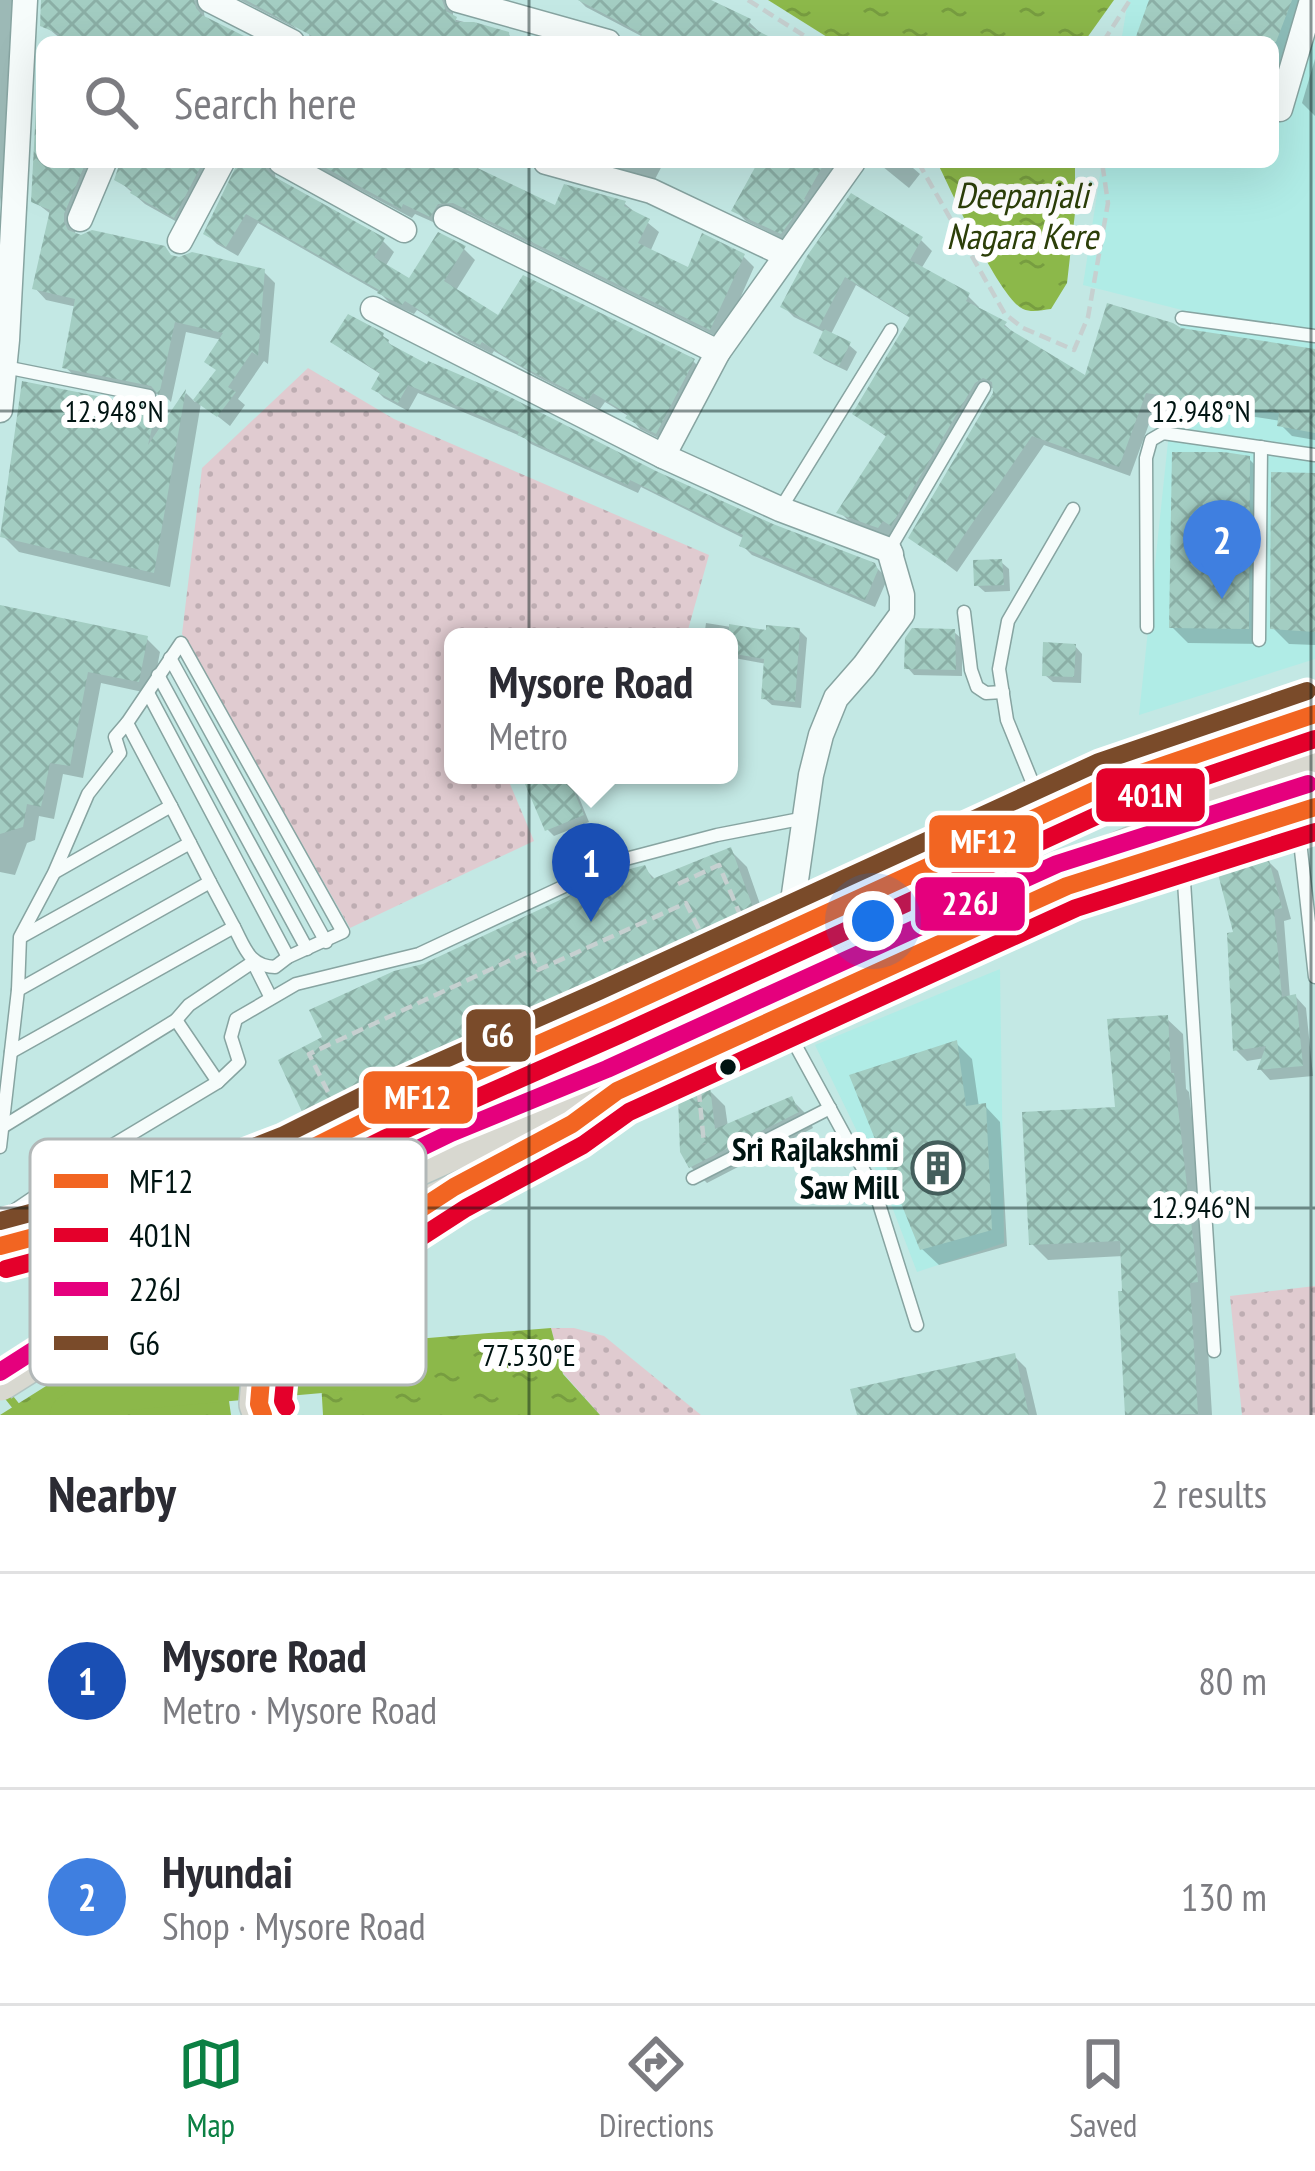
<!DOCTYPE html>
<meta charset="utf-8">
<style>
body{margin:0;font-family:"PT Sans Narrow",sans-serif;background:#f2f2f3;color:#2b2b33}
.you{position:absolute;left:873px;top:921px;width:42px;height:42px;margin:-30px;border:9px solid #fff;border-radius:50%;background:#1a73e8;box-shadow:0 0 0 18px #1a73e833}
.badge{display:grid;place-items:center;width:78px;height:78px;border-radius:50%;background:#0b8043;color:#fff;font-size:39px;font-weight:700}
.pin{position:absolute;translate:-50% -99px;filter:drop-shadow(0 3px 6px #0008)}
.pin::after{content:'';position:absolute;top:63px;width:42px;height:36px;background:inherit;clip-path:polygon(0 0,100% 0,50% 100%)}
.popup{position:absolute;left:444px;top:628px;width:294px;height:156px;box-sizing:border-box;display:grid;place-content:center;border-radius:18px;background:#fff;filter:drop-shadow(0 3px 9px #0005);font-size:39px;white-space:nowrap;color:#7c7c81}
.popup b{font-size:45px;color:#2b2b33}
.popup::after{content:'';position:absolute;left:50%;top:100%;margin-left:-24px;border:24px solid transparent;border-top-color:#fff}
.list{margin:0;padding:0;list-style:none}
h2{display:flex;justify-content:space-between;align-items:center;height:156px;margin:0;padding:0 48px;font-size:51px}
h2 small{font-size:39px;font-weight:400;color:#7c7c81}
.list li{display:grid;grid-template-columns:78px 1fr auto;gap:36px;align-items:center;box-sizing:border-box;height:216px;padding:0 48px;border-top:3px solid #e1e1e2}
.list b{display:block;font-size:45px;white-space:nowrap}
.list p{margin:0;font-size:39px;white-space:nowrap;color:#7c7c81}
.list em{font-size:39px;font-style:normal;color:#7c7c81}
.icon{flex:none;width:66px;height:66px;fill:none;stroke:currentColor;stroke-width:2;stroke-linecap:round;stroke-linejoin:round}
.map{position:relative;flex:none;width:1315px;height:1415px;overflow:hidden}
.search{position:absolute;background:#fff;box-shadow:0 12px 48px #0002;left:36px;right:36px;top:36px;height:132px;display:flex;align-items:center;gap:30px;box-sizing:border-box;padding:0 42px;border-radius:18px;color:#7c7c81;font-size:45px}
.sheet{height:588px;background:#fff}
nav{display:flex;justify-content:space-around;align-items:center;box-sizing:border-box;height:168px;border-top:3px solid #e1e1e2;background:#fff;font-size:33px;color:#7c7c81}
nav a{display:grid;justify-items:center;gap:6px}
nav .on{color:#0b8043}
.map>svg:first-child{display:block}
.built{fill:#b0ece6}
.grass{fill:url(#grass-dots)}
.water{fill:url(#water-ripples)}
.shadow{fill:#0003}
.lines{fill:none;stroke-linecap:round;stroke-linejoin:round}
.stream{stroke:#8cb84a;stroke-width:8}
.river{stroke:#8cb84a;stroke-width:42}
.building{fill:url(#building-cross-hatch)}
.service-casing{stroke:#87a4a1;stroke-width:15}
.minor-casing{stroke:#87a4a1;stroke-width:27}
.tertiary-casing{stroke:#87a4a1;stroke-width:30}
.trunk-casing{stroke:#b2c4c2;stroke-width:42}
.path{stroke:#c6d0d0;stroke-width:4.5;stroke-dasharray:12 6;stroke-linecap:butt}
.service{stroke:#f6fcfb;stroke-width:12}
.minor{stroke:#f6fcfb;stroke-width:24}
.tertiary{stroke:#f6fcfb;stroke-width:27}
.trunk{stroke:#d8d8d0;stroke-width:39}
.trunk-bridge-casing{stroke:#b2c4c2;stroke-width:42;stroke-linecap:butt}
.path-bridge{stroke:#c6d0d0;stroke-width:4.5;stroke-dasharray:12 6;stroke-linecap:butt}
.trunk-bridge{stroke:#d8d8d0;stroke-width:39}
.bus-1-casing{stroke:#fff;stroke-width:27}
.bus-2-casing{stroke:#fff;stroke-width:27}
.bus-3-casing{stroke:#fff;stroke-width:27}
.bus-4-casing{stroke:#fff;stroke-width:27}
.bus-1{stroke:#f26522;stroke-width:18}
.bus-2{stroke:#e4002b;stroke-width:18}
.bus-3{stroke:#e5007d;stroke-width:18}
.bus-4{stroke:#7a4b2a;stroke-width:18}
.ticks{fill:none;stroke:#001412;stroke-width:3;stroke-opacity:0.45}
.bus-dot{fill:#001412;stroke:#fff;stroke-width:4.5}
.labels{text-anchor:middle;stroke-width:12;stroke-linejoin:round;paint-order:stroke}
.poi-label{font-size:33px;font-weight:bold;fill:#001412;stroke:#fff;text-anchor:end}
.water-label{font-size:36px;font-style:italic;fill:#2c3f09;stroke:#fff}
.key{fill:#fff;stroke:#b2b8b8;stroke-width:3}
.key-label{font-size:33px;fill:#001412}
.ticks-label{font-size:30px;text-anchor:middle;fill:#001412;stroke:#fff;stroke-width:12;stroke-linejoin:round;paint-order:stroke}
.line-badge{stroke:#fff;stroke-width:4.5}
.badge-label{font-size:33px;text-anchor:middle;font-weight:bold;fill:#fff}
</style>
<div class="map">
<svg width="1315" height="1415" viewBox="0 0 1315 1415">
<defs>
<pattern id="grass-dots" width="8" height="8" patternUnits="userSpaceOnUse" patternTransform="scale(3)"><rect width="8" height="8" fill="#e0cbd0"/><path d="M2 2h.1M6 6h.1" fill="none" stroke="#beadb2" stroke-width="1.8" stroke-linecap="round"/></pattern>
<pattern id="water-ripples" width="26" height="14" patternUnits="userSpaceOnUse" patternTransform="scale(3)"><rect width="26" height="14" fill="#8cb84a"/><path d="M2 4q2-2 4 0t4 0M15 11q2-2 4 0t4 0" fill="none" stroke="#779d40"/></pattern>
<pattern id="building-cross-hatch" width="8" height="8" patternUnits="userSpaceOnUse" patternTransform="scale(3)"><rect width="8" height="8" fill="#a3cdc2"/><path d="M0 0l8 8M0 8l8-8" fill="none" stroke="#8bafa6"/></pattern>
</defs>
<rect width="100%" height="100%" fill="#c3e8e4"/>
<!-- built -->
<g class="built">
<polygon points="1128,0 1315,0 1315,659 1139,715 1182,310 1083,285 1102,162 1273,162 1273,42 1121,42"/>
<polygon points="1000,969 1004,1243 917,1272 886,1191 815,1045"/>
</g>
<!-- grass -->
<g class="grass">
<polygon points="308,368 394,419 709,555 686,637 453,637 453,775 533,775 510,784 534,841 350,928 182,634 202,468"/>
<polygon points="1315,1286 1315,1415 1242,1415 1230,1296"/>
<polygon points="551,1328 574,1328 604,1336 701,1415 600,1415 563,1373"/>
</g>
<!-- water -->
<g class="water">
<polygon points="768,0 1114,0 1084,42 835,42"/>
<path d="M937,162h138v51l-8,70 -16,26c-9,1 -19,4 -28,0 -24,-11 -72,-119 -86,-147z"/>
<polygon points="551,1328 563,1374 600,1415 323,1415 319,1347"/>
<polygon points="230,1352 227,1387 231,1415 0,1415 70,1371"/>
</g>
<!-- shadow -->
<g class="shadow">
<polygon points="0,0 25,0 0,205"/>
<polygon points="209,0 204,13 205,19 249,42 59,42 61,39 43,24 45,1"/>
<polygon points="240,0 459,0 453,6 453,19 508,34 516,42 310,42 309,33 287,19 297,29"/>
<polygon points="579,0 704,0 749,22 770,42 641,42 643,37 586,7"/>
<polygon points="1152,0 1303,0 1273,114 1273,42 1138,42"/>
<polygon points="1315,59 1315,116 1302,103"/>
<polygon points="42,84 42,162 104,162 74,226 76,237 173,259 264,272 275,283 268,364 264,361 238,399 245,405 230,426 201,403 170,587 19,552 3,536 147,409 157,405 170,418 186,393 195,402 218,372 222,340 186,332 171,402 165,396 77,378 65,367 77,307 46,300 35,288 52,215 34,201"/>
<polygon points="123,162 221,162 186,227 145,204 118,180"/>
<polygon points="240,162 280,162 275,174 276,182 383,241 394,252 385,267 410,282 464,249 475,260 455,292 499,319 525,278 694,362 705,373 668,443 640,429 630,417 605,402 600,409 536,376 494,351 492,354 463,339 417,310 414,314 391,304 380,293 258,223 238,256 217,244 206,233"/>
<polygon points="307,162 476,162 473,169 556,209 625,204 659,232 650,252 689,271 743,256 754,267 722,339 467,213 449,214 442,226 415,214 412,218"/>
<polygon points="591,162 664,162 654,181"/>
<polygon points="762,162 842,162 793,244 746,221 735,210"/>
<polygon points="877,162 906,162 920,174 909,188"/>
<polygon points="921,240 932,251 921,269 968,296 979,307 977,310 1005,325 1016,335 1086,380 1179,331 1315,352 1315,440 1292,436 1281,425 1281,421 1157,402 1130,476 1044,445 957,572 912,538 996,388 991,388 903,535 894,529 889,537 851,523 840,512 888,438 855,413 912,319 856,285 830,336 849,345 857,352 847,371 824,360 816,353 826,333 794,317 783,306"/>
<polygon points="383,336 395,350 654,473 772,527 874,565 885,576 886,582 875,607 752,555 742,545 745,539 641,487 638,493 531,444 525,438 418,393 408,411 384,398 374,388 382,375 344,351 334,342"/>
<polygon points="1249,459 1265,475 1264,644 1188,643 1172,627"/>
<polygon points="1315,476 1315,645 1289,644 1273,628"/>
<polygon points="1001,562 1009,569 1010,591 985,592 977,585"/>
<polygon points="0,608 147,639 160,652 152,694 101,683 83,778 63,774 54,819 39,816 35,840 27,843 15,875 0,872"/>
<polygon points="706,623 769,633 799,630 807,638 801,708 772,705 764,698 767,664 729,657 729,637 704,637"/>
<polygon points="954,632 962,639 962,676 914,675 907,667"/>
<polygon points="1075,646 1082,654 1081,683 1053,682 1045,675"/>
<polygon points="554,775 568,775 571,778 589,822 554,836 547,829"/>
<polygon points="731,851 747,867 773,941 329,1143 313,1127 326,1038 424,966 644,868 656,880"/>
<polygon points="1267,860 1278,871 1291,919 1284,921 1290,998 1296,997 1306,1008 1313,1076 1270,1080 1260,1069 1265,1058 1247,1061 1236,1050 1237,935"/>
<polygon points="699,995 714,1011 693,1037 677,1022 677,1005"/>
<polygon points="1167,1019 1183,1034 1186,1089 1189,1092 1213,1297 1205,1298 1212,1415 1128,1415 1121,1294 1125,1294 1123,1256 1048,1260 1032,1244 1118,1110"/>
<polygon points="957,1044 972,1059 979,1107 985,1106 1000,1122 1007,1246 939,1265 922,1249"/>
<polygon points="709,1090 725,1106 728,1127 792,1100 808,1116 813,1128 707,1183 691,1167"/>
<polygon points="1014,1356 1026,1368 1037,1415 860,1415"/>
</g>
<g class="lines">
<!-- stream -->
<polyline class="stream" points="4,1391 23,1415"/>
<!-- river -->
<polyline class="river" points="71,1415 107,1391 377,1367"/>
</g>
<!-- building -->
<g class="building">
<polygon points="41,0 194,0 196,8 202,15 256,42 56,42 59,34 40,26"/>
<polygon points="246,0 442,0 446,11 457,17 455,22 474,22 509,32 510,42 309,42 312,36"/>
<polygon points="578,0 711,0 751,19 748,26 780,42 638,42 642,34"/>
<polygon points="1149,0 1292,0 1276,42 1134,42"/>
<polygon points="41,78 42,162 86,162 64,214 64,222 68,230 81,235 92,230 165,246 171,255 179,257 192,252 265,269 258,356 252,352 228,387 236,392 217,417 193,400 216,370 204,362 223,333 175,322 159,395 151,386 62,368 75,299 32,289 50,210 31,202 37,89"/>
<polygon points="120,162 203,162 174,218 130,193 132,190 114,180"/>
<polygon points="238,162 265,162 266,169 273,176 385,238 374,257 409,278 438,232 466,246 444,281 498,315 523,275 695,359 656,434 625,418 628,414 593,393 588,400 521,366 482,342 480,345 449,329 405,301 402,305 377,293 379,290 246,214 226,247 203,234"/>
<polygon points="315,162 465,162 555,205 564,184 626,201 624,206 650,219 638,243 688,267 702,233 745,254 710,330 453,203 438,204 430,217 403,204 401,209"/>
<polygon points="758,162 825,162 804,199 806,200 781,234 731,211"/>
<polygon points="851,193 923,237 910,260 970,293 966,301 1007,322 1004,326 1085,375 1107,303 1173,323 1181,328 1315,349 1315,433 1277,426 1279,413 1146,393 1119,467 1032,436 945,563 908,538 993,393 992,382 983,378 975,383 891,526 883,521 878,528 836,513 886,436 852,414 910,317 845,277 819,327 780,307 807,256"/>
<polygon points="348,314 384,333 383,336 389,340 388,343 427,364 428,361 502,393 656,471 773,524 875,563 878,570 865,600 739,546 743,535 630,480 628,485 517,435 519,432 408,385 398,403 371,389 380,373 330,342"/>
<polygon points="824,329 851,342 839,366 813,353"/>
<polygon points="22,381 147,406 158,402 148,445 186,389 154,573 0,537"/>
<polygon points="1172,452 1224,452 1250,456 1249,629 1169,628"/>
<polygon points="1271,472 1315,473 1315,632 1270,629"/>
<polygon points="1002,559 1004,585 974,586 973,560"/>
<polygon points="0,605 148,636 139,682 88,672 70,766 50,763 41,807 27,804 23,827 0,834"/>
<polygon points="729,624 766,630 766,625 800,628 795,702 761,699 764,659 729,653"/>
<polygon points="912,628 955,629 956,670 904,669 905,638"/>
<polygon points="1043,642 1076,644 1074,677 1042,676"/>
<polygon points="546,775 567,775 584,815 545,831 525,784"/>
<polygon points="731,847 759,924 434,1070 310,1129 278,1060 322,1037 309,1010 394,971 423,964 622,871 645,865 652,879"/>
<polygon points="1268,857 1282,908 1274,910 1282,997 1296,994 1303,1066 1257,1070 1266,1046 1233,1051 1227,933 1233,932 1217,870"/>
<polygon points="1168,1015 1171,1073 1174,1073 1198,1282 1190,1283 1198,1414 1125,1415 1118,1291 1122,1291 1120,1241 1029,1245 1022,1112 1115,1107 1107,1019"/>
<polygon points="957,1040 966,1106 986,1103 992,1230 920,1250 849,1075"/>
<polygon points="710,1086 715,1129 792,1096 799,1112 689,1168 680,1152 678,1096"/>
<polygon points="1015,1353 1029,1415 857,1415 850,1389"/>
</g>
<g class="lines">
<!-- service casing -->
<g class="service-casing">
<g id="service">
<polyline points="1182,318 1315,336"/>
<polyline points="5,367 149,396"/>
<polyline points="781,508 891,330"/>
<polyline points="889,550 984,388"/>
<polyline points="964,612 971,670 977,687 986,693 1003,692"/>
<polyline points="1147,627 1146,458 1151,440 1163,433 1315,455"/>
<polyline points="1259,640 1261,447"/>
<polyline points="170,658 326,942"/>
<polyline points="158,675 307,949"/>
<polyline points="148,693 288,957"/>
<polyline points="1044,811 1007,720 999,669 1008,621 1073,509"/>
<polyline points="1297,814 1315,977"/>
<polyline points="1182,850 1214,1351"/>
<polyline points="55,872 171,806 190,843"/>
<polyline points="21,937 190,843 210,882"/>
<polyline points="18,990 210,882 234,927"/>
<polyline points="779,1015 875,1191 917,1325"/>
<polyline points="176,1020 218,1082"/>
<path d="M11,1052l223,-125c11,21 15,39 41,40l13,-10 55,-25 -162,-289 -54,80"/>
<polyline points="629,1085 655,1091 719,1073 815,1033 932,977 994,921"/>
<polyline points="4,1126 176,1020 189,1005 253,962 271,998"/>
<polyline points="0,1147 18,990 20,937 54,873 88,794 120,753 115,737 127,723 171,806"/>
<polyline points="693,1178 830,1108"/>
<polyline points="0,1220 98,1154 218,1082 239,1062 231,1037 236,1019 296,984 419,954 618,861 717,835 805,818"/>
</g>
</g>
<!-- minor casing -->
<g class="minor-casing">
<g id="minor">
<polyline points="210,0 292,42"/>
<polyline points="458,0 608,42"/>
<polyline points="1280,109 1312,0"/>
<polyline points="281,162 404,230"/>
<polyline points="546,162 651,191 786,255"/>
<polyline points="446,218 718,352"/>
<polyline points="80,219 104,162"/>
<polyline points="180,241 222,162"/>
<polyline points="373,309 663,456 780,509 889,550 891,554"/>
<polyline points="0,410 7,340 25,0"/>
<polyline points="663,456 718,352 853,162"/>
<polyline points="789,929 811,775 821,735 836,698 864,666 902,614 902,595 889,550"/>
</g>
</g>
<!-- tertiary casing -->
<g class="tertiary-casing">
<g id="tertiary">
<polyline points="1113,872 1315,807"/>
<polyline points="45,1232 111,1329"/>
<polyline points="0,1246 209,1190 292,1158 374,1117 609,1013 1109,784 1315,714"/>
</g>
</g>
<!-- trunk casing -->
<g class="trunk-casing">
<g id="trunk">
<polyline points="1182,797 1315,756"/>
<polyline points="263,1415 259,1404 263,1355 284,1307 339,1262 454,1187 572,1124 617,1091"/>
</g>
</g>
<!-- path -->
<g class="path">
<polyline points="748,0 814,42"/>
<polyline points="1103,42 1130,0"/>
<polyline points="918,162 1005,314 1023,328 1074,350 1088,317 1108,203 1102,162"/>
<polyline points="678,884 719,865 741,917 683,943 684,952"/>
<polyline points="336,1108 309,1054 530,951 538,970 686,903 702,935"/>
</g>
<!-- service -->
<use href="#service" class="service"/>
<!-- minor -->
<use href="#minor" class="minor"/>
<!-- tertiary -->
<use href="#tertiary" class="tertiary"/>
<!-- trunk -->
<use href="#trunk" class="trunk"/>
<!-- trunk-bridge casing -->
<g class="trunk-bridge-casing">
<polyline id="trunk-bridge" points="0,1381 65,1340 197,1265 634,1069 861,961 1192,821"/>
</g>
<!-- path-bridge -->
<g class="path-bridge">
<polyline points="686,964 691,1007"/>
<polyline points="697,1072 704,1144"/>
</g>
<!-- trunk-bridge -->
<use href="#trunk-bridge" class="trunk-bridge"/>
<!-- bus-1 casing -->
<g class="bus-1-casing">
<g id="bus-1">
<polyline points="0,1246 209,1190 292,1158 374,1117 609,1013 1109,784 1315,714"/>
<polyline points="263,1415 259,1404 263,1355 284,1307 339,1262 454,1187 572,1124 617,1091 1067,886 1315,807"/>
</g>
</g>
<!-- bus-2 casing -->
<g class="bus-2-casing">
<g id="bus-2">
<polyline points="6,1269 215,1213 301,1180 384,1139 619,1035 1118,806 1315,739"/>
<polyline points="286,1407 283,1401 287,1361 304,1322 353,1281 466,1208 583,1145 629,1112 1076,908 1315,832"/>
</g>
</g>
<!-- bus-3 casing -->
<g class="bus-3-casing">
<polyline id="bus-3" points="0,1372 100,1308 212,1249 451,1133 607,1069 1057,864 1308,784"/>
</g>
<!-- bus-4 casing -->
<g class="bus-4-casing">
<polyline id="bus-4" points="0,1221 202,1167 282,1136 364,1095 599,991 1099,762 1307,691"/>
</g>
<!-- bus-1 -->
<use href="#bus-1" class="bus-1"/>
<!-- bus-2 -->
<use href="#bus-2" class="bus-2"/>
<!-- bus-3 -->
<use href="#bus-3" class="bus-3"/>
<!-- bus-4 -->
<use href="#bus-4" class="bus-4"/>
</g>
<!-- ticks -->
<path class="ticks" d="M529,0v42M1311,0v1415M529,162v1253M0,411h1315M0,1208h1315"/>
<!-- icons -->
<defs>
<g id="building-ring" transform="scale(2.7)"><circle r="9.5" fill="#fff" stroke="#445e5c" stroke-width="1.5"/><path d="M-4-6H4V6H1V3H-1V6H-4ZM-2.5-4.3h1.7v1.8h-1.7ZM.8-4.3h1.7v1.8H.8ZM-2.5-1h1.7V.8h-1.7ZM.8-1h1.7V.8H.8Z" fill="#445e5c"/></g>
</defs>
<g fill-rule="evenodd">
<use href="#building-ring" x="938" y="1168"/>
</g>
<!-- markers -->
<circle class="bus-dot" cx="728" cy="1067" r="10"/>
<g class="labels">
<!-- poi labels -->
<g class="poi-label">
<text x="899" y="1161">Sri Rajlakshmi<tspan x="899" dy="38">Saw Mill</tspan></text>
</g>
<!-- water labels -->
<g class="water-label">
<text x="1022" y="208">Deepanjali<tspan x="1022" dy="41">Nagara Kere</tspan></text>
</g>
</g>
<!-- legend -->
<rect x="30" y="1139" width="396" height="246" rx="18" class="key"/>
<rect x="54" y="1174" width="54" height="14" fill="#f26522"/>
<rect x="54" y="1228" width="54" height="14" fill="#e4002b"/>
<rect x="54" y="1282" width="54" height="14" fill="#e5007d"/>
<rect x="54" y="1336" width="54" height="14" fill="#7a4b2a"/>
<g class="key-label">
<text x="129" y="1193">MF12</text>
<text x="129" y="1247">401N</text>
<text x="129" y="1301">226J</text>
<text x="129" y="1355">G6</text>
</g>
<g class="ticks-label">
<text x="114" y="422">12.948°N</text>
<text x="1201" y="422">12.948°N</text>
<text x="1201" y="1218">12.946°N</text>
<text x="529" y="1366">77.530°E</text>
</g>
<g class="line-badge">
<rect x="1094" y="766" width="113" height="58" rx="12" fill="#e4002b"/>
<rect x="927" y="813" width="114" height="57" rx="12" fill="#f26522"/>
<rect x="913" y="875" width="114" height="58" rx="12" fill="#e5007d"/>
<rect x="464" y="1007" width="69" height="57" rx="12" fill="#7a4b2a"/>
<rect x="361" y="1069" width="114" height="57" rx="12" fill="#f26522"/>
</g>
<g class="badge-label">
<text x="1150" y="807">401N</text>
<text x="984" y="853">MF12</text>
<text x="970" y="915">226J</text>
<text x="498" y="1047">G6</text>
<text x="418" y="1109">MF12</text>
</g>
</svg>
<div class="you"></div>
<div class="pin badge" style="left:591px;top:922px;background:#1a4fb4">1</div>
<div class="popup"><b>Mysore Road</b>Metro</div>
<div class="pin badge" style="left:1222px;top:599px;background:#3f7fe0">2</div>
<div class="search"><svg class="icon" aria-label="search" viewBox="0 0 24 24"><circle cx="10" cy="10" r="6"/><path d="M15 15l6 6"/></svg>Search here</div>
</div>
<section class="sheet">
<h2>Nearby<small>2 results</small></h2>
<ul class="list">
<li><span class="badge" style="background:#1a4fb4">1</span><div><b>Mysore Road</b><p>Metro · Mysore Road</p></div><em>80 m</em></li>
<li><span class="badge" style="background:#3f7fe0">2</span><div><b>Hyundai</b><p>Shop · Mysore Road</p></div><em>130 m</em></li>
</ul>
</section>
<nav>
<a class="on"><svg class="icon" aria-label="map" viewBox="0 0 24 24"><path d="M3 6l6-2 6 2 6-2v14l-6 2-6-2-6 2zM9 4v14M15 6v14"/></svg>Map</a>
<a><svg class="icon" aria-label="directions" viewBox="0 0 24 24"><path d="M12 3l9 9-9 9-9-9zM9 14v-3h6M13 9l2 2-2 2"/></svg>Directions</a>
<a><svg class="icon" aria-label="saved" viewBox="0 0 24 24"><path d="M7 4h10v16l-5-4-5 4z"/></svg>Saved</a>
</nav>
